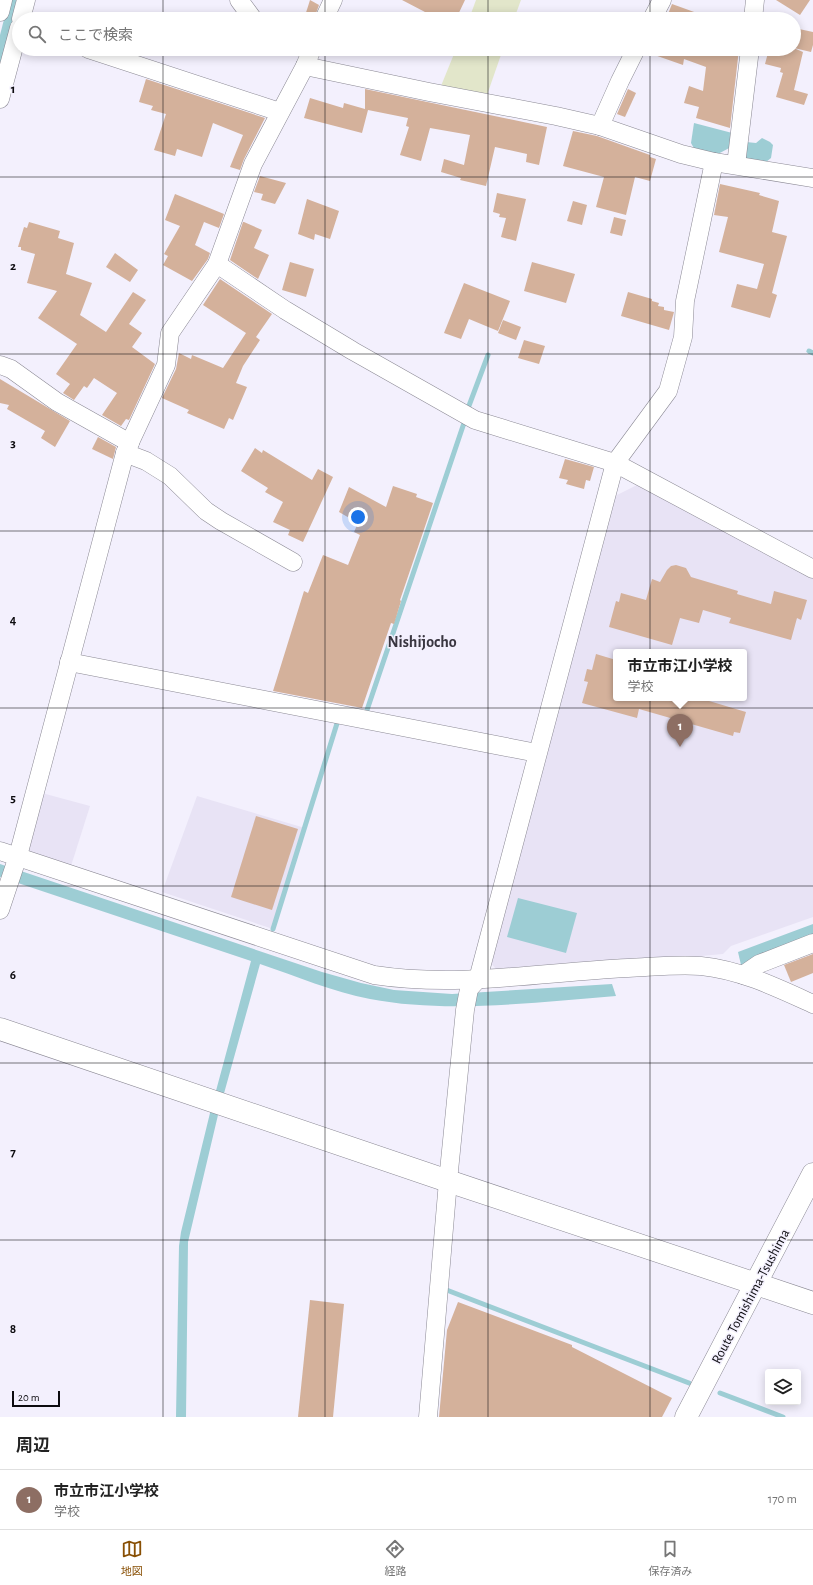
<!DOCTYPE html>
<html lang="ja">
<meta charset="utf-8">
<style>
body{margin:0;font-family:"Alegreya Sans","Noto Sans JP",sans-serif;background:#f6f6f6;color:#222}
.controls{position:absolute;right:12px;bottom:12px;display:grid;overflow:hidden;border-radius:4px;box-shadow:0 2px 10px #0003}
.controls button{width:36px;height:36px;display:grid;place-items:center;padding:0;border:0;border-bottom:1px solid #e0e0e0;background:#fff;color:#222;font:20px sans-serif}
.scale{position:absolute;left:12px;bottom:10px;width:48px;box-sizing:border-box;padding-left:4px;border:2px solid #0c0b0f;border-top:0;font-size:11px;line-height:14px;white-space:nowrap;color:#0c0b0f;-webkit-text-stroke:3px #f3f0fd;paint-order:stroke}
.you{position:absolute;left:358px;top:517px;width:14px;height:14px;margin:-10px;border:3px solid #fff;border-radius:50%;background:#1a73e8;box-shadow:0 0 0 6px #1a73e833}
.badge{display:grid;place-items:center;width:26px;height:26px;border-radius:50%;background:#884f04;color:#fff;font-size:13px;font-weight:700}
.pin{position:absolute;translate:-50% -33px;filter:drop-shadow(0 1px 2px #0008)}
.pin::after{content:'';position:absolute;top:21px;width:14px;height:12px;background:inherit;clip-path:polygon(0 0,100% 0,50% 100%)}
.popup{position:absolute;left:613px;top:649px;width:134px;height:52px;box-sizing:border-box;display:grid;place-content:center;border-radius:4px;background:#fff;filter:drop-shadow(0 1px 3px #0005);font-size:13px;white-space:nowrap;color:#767676}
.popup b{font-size:15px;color:#222}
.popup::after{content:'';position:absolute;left:50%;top:100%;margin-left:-8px;border:8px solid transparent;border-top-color:#fff}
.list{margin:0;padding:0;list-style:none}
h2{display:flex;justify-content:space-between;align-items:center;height:52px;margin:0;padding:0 16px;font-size:17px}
h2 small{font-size:13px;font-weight:400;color:#767676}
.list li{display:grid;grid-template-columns:26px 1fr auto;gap:12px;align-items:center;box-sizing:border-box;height:60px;padding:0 16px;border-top:1px solid #e0e0e0}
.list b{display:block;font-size:15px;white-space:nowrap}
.list p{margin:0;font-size:13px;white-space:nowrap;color:#767676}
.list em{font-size:13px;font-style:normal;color:#767676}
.icon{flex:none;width:22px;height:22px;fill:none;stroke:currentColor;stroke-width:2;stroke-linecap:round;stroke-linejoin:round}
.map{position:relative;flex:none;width:813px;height:1417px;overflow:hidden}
.search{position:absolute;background:#fff;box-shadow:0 2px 10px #0003;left:12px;right:12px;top:12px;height:44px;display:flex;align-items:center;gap:10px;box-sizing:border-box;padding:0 14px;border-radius:22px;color:#767676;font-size:15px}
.sheet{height:112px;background:#fff}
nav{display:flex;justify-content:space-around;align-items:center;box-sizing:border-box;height:56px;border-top:1px solid #e0e0e0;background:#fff;font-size:11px;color:#767676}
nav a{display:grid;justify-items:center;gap:2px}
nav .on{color:#884f04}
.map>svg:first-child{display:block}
.built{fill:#e8e3f5;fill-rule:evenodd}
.green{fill:#e2e6ca}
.water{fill:#9dcdd4}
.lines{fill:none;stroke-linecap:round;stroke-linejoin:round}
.stream{stroke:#9dcdd4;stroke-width:5}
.building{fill:#d4b19b}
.minor-casing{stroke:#8b8994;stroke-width:19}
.tertiary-casing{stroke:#8b8994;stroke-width:23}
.secondary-casing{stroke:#8b8994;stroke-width:23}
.minor{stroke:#fff;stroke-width:18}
.tertiary{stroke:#fff;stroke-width:22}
.secondary{stroke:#fff;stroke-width:22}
.grid{fill:none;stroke:#0c0b0f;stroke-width:1;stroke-opacity:0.55}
.labels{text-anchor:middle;stroke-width:3;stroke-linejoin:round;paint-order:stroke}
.street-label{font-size:14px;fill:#0c0b0f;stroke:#f3f0fd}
.quarter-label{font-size:16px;font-weight:bold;fill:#393640;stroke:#f3f0fd}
.grid-label{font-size:13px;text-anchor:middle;font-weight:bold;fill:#0c0b0f;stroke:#f3f0fd;stroke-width:3;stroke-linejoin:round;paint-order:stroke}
</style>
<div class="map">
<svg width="813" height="1417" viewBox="0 0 813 1417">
<rect width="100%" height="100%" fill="#f3f0fd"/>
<!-- built -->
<g class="built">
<path d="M637,485l176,93v339l-82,29 -8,8 -66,6 -80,2 -81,7 -6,-7 125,-466zM616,652h128v46h-128z"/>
<polygon points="42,793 90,806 71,866 30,853 26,845"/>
<polygon points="197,796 305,828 273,929 162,892"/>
</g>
<!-- green -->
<g class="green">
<polygon points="476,0 521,0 514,19 469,19"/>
<polygon points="456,49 503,49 486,98 441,86"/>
</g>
<!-- water -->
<g class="water">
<polygon points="9,0 22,0 0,82 0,35"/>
<polygon points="694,123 736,134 733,146 716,155 695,150 691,143"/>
<polygon points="762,138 770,142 773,145 771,158 766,162 745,159 746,142 756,143"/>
<path d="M0,864l322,108 39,11 33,7 58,4 160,-10 4,12c-79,6 -168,18 -246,3 -37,-7 -74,-23 -110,-35l-42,151 -30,127 -2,175h-10l3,-171 2,-14 29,-119 41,-152 -251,-84z"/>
<polygon points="518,898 577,913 566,953 507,937"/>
<polygon points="813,924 813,938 741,965 738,952"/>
</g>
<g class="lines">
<!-- stream -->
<g class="stream">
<polyline points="125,49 133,57"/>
<polyline points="809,351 813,353"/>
<polyline points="467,411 488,355"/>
<polyline points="365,716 464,423"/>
<polyline points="273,929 339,717"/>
<polyline points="444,1289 689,1383"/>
<polyline points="720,1393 783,1417"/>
</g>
</g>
<!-- building -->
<g class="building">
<polygon points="310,0 319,5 314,19 304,19"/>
<polygon points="402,0 465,0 456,19 422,19 425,12"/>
<polygon points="776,0 810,0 800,15"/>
<polygon points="672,4 708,17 708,19 666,19"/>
<polygon points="799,29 813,32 813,45 811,52 794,48"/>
<polygon points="646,49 739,49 730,128 696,118 699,107 684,103 689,86 703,91 706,67 684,59 683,65 646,52"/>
<polygon points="769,49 796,49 803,52 794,90 808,94 804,105 776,97 783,73 780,72 781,68 765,64"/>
<polygon points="146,79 265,118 244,159 240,170 230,167 243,135 213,123 202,157 177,149 175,156 154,150 166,114 151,110 153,106 139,102"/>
<polygon points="365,89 547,127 539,165 526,162 527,154 495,147 486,186 460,180 461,178 441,172 444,159 464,165 470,135 430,128 421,161 400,155 409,127 406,126 408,118 368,110 362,133 304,118 310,98 343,108 344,103 365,109"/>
<polygon points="628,89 636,93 625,117 617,114"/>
<polygon points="573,131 597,136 650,155 650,157 656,159 650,181 635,177 626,215 596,207 604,177 563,166"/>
<polygon points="260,176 286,183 275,204 261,200 263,194 254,192"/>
<polygon points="720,184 760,193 759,195 779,201 772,232 787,236 772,293 777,295 770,318 731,307 737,284 757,289 764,264 719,252 728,217 714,215"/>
<polygon points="497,193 526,199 516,241 501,237 506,218 499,217 500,214 493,212"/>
<polygon points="175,194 224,214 219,228 204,222 195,245 210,253 208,259 192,281 163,265 168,256 164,254 180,226 165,220"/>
<polygon points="307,199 339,211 330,239 315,234 314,240 298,234"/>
<polygon points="573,201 587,205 582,225 567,221"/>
<polygon points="614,217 626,220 622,236 610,233"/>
<polygon points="29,222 60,231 58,238 74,243 66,274 92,283 80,315 106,332 133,292 146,300 129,324 142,333 132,347 155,364 129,420 126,419 121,426 102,415 117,393 94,378 87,388 84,386 74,400 63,393 70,384 56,374 77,344 38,318 57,291 27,283 35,254 21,250 21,247 18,247 24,227 27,228"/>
<polygon points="243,222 244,222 262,230 254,248 269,255 258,279 230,260"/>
<polygon points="115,253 138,270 130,282 106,267"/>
<polygon points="290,262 314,269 306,297 282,290"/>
<polygon points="532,262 575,274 566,303 524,291"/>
<polygon points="220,279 272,314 256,337 260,340 243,366 236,383 247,387 233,420 229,418 224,429 187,413 189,410 162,398 176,369 179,353 191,359 192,355 223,368 246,333 203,305"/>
<polygon points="464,283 510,301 498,331 469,319 461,339 444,333"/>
<polygon points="628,292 652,299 652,301 659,303 658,306 664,307 664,310 674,312 669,330 621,316"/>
<polygon points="503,320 521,327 516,340 498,333"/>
<polygon points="524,340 545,346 539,364 518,358"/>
<polygon points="0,379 70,421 55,447 41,438 45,431 7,409 9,405 0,403"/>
<polygon points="98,437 116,447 113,459 92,449"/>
<polygon points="255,448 262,453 263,450 312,480 318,469 333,477 303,542 288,535 290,530 273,522 283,502 265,492 268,488 241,471"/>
<polygon points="565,459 594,467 590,481 586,480 584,489 566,484 568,480 559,478"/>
<polygon points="393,486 417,494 416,497 433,503 400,600 401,601 394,624 391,623 362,708 273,691 304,591 308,593 323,555 348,565 360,535 354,532 358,523 339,512 349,487 386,507"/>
<polygon points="676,565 686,568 691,577 738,591 737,594 771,604 774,591 807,600 801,620 797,618 791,640 729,623 731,618 703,610 699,623 680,618 672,645 609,627 616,601 619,602 621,593 646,600 652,579 660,582 667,570 671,566"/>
<polygon points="596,654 616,660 616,698 699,698 746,712 740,733 734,732 733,736 639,709 637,718 582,703 588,682 584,681 587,669 592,670"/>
<polygon points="256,816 298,829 272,910 231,897"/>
<polygon points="813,954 813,973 791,982 784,965"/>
<polygon points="310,1300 344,1304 333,1417 298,1417"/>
<polygon points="458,1302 572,1345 572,1347 672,1398 662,1417 439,1417 447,1330"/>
</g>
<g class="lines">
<!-- minor casing -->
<g class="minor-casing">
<g id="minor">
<polyline points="239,0 253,19"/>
<polyline points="0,12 3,0"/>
<polyline points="21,19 26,0"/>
<polyline points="324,19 333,0"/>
<polyline points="652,19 662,0"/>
<polyline points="753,19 755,0"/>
<polyline points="88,49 280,112"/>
<polyline points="305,66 429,92 556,116 600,126 681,154 714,162 813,178"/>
<polyline points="0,99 19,28"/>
<polyline points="600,126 620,81 636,49"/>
<polyline points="736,165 750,49"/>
<polyline points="217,264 285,310 353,351 475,420 615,463 813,569"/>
<polyline points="0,365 11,369 57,402 130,443"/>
<polyline points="125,453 146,461 170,476 206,511 221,521 293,562"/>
<polyline points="69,662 537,753"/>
<path d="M0,851l374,124c84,13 170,-3 254,-7 24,-1 50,-4 73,-2 40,4 77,22 112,38"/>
<polyline points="0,910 18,856 125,453 166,365 170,333 217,264 253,164 305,66 312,49"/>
<polyline points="743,975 759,964 813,943"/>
<polyline points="428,1417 448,1181 465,1010 469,989 478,979 615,463 668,391 683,337 685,301 714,162"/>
</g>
</g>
<!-- tertiary casing -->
<g class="tertiary-casing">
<polyline id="tertiary" points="0,1029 448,1181 813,1303"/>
</g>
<!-- secondary casing -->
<g class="secondary-casing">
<polyline id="secondary" points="686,1417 813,1174"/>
</g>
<!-- minor -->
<use href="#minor" class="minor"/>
<!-- tertiary -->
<use href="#tertiary" class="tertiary"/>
<!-- secondary -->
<use href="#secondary" class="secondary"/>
</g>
<!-- grid -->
<path class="grid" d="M163,0v19M325,0v19M488,0v19M650,0v19M163,49v1368M325,49v1368M488,49v1368M650,49v1368M0,177h813M0,354h813M0,531h813M0,708h813M0,886h813M0,1063h813M0,1240h813"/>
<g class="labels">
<!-- street labels -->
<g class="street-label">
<text transform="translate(750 1296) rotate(-62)" y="5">Route Tomishima-Tsushima</text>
</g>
<!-- quarter labels -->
<g class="quarter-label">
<text x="422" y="647">Nishijocho</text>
</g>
</g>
<g class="grid-label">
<text x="13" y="93">1</text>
<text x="13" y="270">2</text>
<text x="13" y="447">3</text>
<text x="13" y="624">4</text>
<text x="13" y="802">5</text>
<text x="13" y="979">6</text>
<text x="13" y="1156">7</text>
<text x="13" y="1333">8</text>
</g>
</svg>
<div class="controls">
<button><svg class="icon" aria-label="layers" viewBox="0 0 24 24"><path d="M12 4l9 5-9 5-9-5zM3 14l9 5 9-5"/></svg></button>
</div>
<div class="scale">20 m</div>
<div class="you"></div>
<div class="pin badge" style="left:680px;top:747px;background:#8d6e63">1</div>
<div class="popup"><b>市立市江小学校</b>学校</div>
<div class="search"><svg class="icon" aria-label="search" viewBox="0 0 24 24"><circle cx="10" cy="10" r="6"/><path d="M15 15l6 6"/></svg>ここで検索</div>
</div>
<section class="sheet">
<h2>周辺<small></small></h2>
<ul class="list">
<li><span class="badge" style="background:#8d6e63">1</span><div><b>市立市江小学校</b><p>学校</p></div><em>170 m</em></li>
</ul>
</section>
<nav>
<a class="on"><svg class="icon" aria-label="map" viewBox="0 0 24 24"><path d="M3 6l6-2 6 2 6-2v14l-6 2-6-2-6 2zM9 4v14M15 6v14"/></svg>地図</a>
<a><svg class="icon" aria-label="directions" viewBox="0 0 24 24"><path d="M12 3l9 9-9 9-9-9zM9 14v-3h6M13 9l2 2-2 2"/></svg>経路</a>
<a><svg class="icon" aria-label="saved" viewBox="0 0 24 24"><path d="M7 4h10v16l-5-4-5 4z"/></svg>保存済み</a>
</nav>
